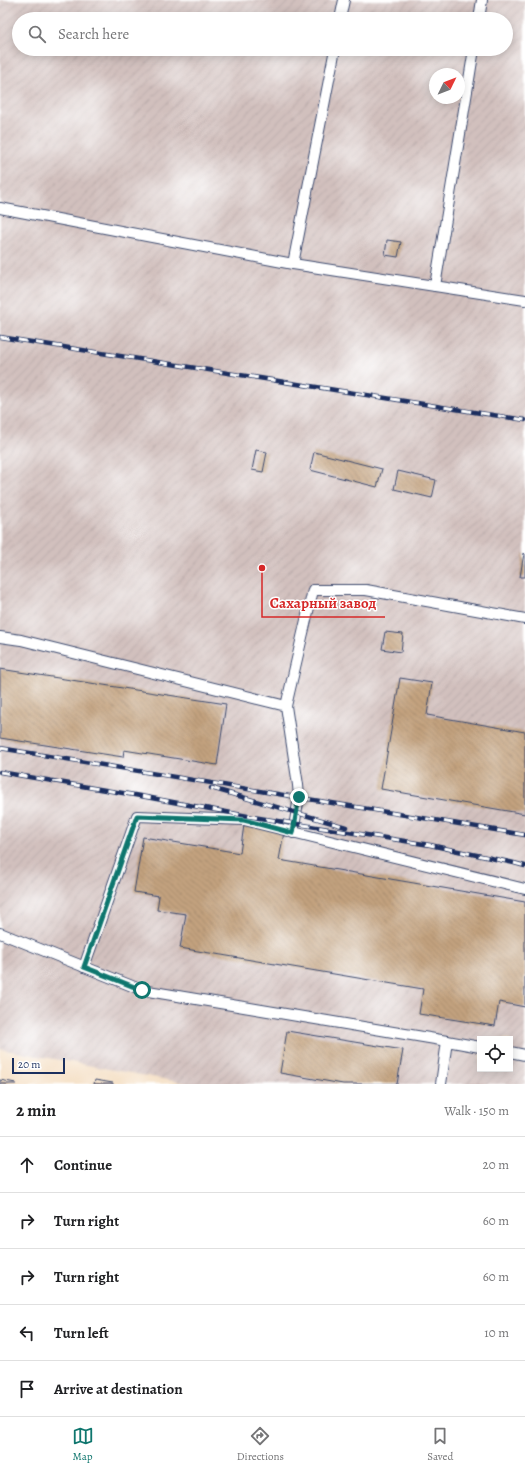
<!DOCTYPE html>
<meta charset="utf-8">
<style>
body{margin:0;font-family:Alegreya,serif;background:#f6f6f6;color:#202124}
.controls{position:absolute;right:12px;bottom:12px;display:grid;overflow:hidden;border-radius:0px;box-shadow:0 2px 10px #0003}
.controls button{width:36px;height:36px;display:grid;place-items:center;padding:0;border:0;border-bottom:1px solid #e0e0e0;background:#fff;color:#202124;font:20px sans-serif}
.compass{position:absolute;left:429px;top:68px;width:36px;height:36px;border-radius:50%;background:#fff;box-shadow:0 2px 10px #0003;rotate:47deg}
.scale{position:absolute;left:12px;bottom:10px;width:53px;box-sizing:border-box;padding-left:4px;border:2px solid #1b2f5e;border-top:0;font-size:11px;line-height:14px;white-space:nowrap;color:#1b2f5e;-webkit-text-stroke:3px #fff;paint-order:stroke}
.stop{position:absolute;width:12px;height:12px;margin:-9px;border:3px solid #0f766e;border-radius:50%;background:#fff}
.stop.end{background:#0f766e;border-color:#fff;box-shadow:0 1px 4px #0008}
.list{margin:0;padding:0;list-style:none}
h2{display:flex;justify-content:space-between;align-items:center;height:52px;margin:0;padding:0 16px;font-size:17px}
h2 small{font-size:13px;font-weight:400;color:#757577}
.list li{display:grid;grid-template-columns:26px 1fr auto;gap:12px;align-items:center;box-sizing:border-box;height:56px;padding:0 16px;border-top:1px solid #e0e0e0}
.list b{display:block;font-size:15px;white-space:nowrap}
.list em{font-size:13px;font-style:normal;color:#757577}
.icon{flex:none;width:22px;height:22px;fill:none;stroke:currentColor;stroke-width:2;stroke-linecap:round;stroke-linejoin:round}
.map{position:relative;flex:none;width:525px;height:1084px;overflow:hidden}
.search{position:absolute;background:#fff;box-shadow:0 2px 10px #0003;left:12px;right:12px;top:12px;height:44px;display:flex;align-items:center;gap:10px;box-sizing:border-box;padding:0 14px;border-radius:22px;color:#757577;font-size:15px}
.sheet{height:332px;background:#fff}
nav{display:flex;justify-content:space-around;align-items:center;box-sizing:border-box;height:56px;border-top:1px solid #e0e0e0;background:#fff;font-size:11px;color:#757577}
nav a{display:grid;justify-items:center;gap:2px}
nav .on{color:#0f766e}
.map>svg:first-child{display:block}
.industrial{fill:url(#industrial-furrows);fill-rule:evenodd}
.building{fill:url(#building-back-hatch)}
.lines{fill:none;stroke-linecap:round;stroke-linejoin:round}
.service-casing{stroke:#3c496d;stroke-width:12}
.service{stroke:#fff;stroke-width:10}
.rail-casing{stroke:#1b2f5e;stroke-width:4.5}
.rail{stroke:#fff;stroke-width:3;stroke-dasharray:9;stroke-linecap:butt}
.route{stroke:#0f766e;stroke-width:5}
.leader{fill:none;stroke:#d62828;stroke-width:1.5}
.callout-dot{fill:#d62828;stroke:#fff;stroke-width:1.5}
.callout-label{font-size:15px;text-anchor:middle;font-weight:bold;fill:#d62828;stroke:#fff;stroke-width:3;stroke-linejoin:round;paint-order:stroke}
</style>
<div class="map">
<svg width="525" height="1084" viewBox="0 0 525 1084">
<defs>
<pattern id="industrial-furrows" width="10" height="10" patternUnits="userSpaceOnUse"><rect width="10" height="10" fill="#d1c0bd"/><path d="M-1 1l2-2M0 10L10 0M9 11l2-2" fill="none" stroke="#b3a5a5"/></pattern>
<pattern id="building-back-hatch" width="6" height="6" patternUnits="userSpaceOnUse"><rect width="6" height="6" fill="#c3a27e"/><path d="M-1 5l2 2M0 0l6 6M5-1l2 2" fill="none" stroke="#9e846a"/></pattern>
</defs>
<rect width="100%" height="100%" fill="#fff"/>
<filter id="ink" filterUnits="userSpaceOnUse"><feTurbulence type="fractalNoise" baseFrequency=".025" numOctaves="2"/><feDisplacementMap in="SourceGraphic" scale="8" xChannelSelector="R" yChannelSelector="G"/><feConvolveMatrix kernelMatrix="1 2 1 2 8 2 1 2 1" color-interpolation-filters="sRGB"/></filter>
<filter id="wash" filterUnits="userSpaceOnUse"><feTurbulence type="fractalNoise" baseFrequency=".012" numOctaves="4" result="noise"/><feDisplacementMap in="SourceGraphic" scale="16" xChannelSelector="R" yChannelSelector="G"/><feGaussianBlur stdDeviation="0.9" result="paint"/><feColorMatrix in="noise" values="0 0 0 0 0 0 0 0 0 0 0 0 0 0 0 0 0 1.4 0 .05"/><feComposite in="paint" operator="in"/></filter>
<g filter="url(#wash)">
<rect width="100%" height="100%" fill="#f4ddc0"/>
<!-- industrial -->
<path class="industrial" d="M0,0h525v1084h-335l-190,-35zM19,19h487v30h-487zM435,74h24v24h-24zM480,1039h30v30h-30z"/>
<g id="blocks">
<!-- building -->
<g class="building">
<polygon points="387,240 401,242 398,257 385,255"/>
<polygon points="256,450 267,452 263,472 252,470"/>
<polygon points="314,452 382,469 377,487 310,470"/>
<polygon points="398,471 436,480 432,498 394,489"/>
<polygon points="524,553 525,554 525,577 520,577"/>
<polygon points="385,632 403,634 401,652 382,649"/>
<polygon points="0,669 226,704 217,765 124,750 123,757 0,738"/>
<polygon points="400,678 432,683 427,715 525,732 525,814 381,789"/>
<polygon points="244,825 284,832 279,860 525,902 525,1007 499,1002 495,1026 419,1014 423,989 180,948 186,914 157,910 159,896 134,892 143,837 240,853"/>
<polygon points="287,1031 403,1050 397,1084 343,1084 280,1073"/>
<polygon points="0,1080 16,1083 16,1084 0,1084"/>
<polygon points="95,1080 113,1083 113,1084 94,1084"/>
</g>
</g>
</g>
<g filter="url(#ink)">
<use href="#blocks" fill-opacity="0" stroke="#3c496d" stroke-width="1"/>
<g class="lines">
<!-- service casing -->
<g class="service-casing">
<g id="service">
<polyline points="340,19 344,0"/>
<polyline points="479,19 482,0"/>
<polyline points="0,208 293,264 525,300"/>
<polyline points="293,264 335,49"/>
<polyline points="435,286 474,49"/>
<polyline points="0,637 21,640 286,706 313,590 366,590 525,619"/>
<polyline points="286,706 298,785 299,797 293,833"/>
<polyline points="0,933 142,990 447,1041 441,1084"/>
<polyline points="84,967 137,816 244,820 525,889"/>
<polyline points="447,1041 480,1047"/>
<polyline points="510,1052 525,1055"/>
</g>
</g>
<!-- service -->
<use href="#service" class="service"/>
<!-- rail casing -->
<g class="rail-casing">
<g id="rail">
<polyline points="0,337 525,420"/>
<polyline points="0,748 525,835"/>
<polyline points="0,772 146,797 253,817 430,845 514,863 525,866"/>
<polyline points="211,788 346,827"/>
</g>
</g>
<!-- rail -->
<use href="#rail" class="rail"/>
</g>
</g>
<g class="lines" filter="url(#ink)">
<!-- route -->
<polyline class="route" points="142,990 84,967 137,816 244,820 293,833 299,797"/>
</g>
<!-- callouts -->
<path class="leader" d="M262 568L262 617H385"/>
<circle class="callout-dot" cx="262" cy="568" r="4"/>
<g class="callout-label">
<text x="323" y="608">Сахарный завод</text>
</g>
</svg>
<div class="controls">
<button><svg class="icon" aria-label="locate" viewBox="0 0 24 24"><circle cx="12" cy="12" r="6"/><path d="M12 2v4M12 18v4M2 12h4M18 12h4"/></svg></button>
</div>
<svg class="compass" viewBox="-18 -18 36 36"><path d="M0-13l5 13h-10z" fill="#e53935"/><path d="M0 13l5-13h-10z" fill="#757577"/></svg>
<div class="scale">20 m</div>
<div class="stop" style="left:142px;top:990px"></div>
<div class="stop end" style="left:299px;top:797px"></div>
<div class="search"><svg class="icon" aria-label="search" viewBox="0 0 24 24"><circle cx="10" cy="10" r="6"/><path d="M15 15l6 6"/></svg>Search here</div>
</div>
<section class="sheet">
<h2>2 min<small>Walk · 150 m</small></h2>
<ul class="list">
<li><svg class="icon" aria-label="ahead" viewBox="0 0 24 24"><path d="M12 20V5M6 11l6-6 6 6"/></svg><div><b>Continue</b></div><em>20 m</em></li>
<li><svg class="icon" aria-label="right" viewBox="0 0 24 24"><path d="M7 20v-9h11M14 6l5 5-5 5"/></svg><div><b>Turn right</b></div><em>60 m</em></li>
<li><svg class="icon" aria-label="right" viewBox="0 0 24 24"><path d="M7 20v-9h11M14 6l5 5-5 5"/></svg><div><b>Turn right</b></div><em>60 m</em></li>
<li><svg class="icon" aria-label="left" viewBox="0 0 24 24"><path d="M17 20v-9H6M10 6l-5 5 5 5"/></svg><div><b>Turn left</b></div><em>10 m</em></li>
<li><svg class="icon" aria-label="arrive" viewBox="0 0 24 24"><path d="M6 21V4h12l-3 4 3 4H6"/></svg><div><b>Arrive at destination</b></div></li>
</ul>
</section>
<nav>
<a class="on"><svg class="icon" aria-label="map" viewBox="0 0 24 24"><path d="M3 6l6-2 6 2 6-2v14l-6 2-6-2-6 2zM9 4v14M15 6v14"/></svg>Map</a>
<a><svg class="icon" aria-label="directions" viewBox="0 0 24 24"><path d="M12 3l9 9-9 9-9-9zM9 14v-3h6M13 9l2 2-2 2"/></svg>Directions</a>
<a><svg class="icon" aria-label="saved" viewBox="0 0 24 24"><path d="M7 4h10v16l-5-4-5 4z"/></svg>Saved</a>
</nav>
